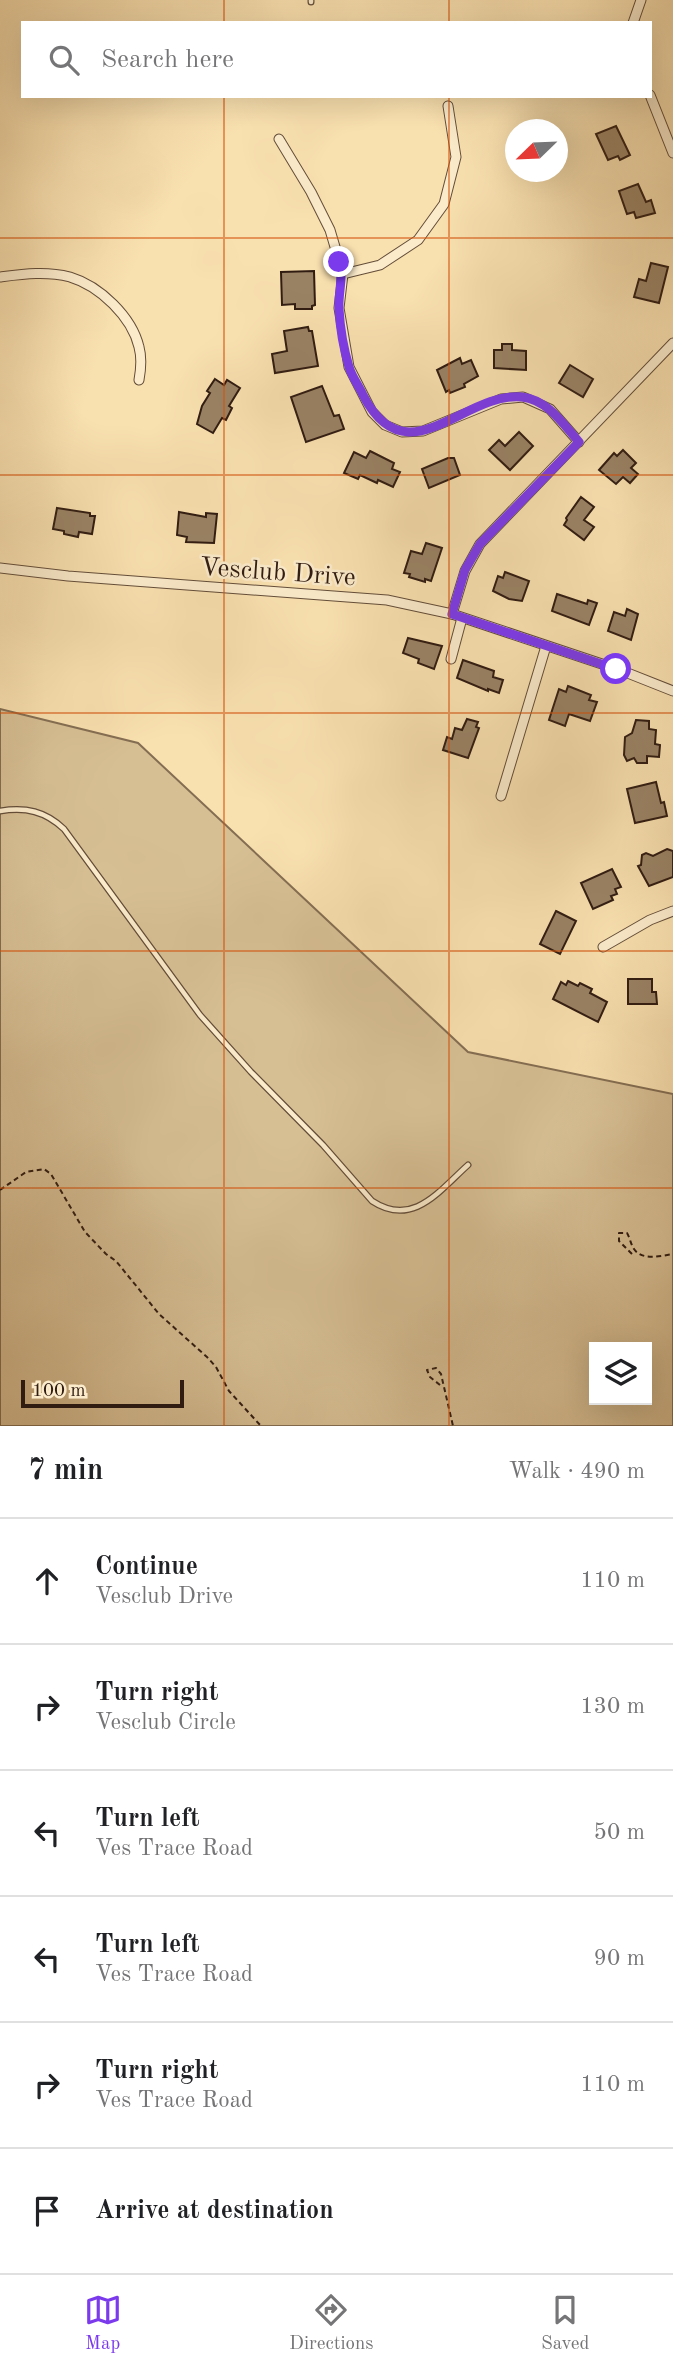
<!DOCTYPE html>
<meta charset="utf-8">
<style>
body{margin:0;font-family:"Old Standard TT",serif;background:#f2f2f2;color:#202124}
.controls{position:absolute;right:21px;bottom:21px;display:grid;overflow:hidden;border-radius:0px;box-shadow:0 7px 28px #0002}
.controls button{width:63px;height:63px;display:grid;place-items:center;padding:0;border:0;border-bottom:2px solid #e0e0e0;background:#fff;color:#202124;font:35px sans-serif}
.compass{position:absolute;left:505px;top:119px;width:63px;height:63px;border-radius:50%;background:#fff;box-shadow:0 7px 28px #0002;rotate:247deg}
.scale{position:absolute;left:21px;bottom:18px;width:163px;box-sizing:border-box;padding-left:7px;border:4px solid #311c12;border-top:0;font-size:19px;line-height:24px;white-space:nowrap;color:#311c12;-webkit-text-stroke:5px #fbebcb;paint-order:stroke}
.stop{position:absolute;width:21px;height:21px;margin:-16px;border:5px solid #7c3aed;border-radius:50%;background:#fff}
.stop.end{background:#7c3aed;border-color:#fff;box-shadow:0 2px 7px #0008}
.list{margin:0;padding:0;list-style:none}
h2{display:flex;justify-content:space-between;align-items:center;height:91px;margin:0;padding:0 28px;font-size:30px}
h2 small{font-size:23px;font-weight:400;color:#757577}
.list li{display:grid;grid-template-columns:46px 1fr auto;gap:21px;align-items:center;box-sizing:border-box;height:126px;padding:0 28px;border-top:2px solid #e0e0e0}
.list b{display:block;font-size:26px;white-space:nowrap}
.list p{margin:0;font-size:23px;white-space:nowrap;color:#757577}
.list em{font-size:23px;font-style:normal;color:#757577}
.icon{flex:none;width:38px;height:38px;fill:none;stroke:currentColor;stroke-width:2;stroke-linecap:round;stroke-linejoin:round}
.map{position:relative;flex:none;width:673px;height:1426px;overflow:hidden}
.search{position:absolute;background:#fff;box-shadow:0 7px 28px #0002;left:21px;right:21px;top:21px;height:77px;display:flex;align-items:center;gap:18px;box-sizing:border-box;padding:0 24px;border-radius:0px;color:#757577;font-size:26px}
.sheet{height:847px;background:#fff}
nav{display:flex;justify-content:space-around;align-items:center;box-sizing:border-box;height:98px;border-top:2px solid #e0e0e0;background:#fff;font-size:19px;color:#757577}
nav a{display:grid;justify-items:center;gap:4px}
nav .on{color:#7c3aed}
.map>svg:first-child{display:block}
.green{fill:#d7bf94;stroke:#846e53;stroke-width:2;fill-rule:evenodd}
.building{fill:#998264;stroke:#311c12;stroke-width:2}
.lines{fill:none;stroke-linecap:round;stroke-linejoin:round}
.service-casing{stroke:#634d39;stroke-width:7}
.minor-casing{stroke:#634d39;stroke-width:11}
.path{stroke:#311c12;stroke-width:2;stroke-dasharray:5 3.5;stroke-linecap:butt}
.service{stroke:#fbebcb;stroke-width:4.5}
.minor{stroke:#fbebcb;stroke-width:9}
.route{stroke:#7c3aed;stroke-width:9}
.grid{fill:none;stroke:#d6530d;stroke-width:2;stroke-opacity:0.55}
.labels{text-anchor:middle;stroke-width:5;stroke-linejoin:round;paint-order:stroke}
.street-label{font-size:26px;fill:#311c12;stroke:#fbebcb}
</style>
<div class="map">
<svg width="673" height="1426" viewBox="0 0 673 1426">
<rect width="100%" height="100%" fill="#f9e0af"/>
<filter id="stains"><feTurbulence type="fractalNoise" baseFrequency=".00286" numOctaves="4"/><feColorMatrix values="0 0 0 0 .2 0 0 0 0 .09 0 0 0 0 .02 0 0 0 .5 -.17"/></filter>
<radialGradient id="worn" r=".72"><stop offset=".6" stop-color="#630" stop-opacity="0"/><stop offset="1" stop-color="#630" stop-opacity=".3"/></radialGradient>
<!-- green -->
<path class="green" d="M0,709l138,34 330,309 205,42v332h-673zM594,1347h53v53h-53z"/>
<!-- building -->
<g class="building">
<polygon points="616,126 630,155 620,160 618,156 608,160 596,134"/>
<polygon points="638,184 646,202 651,200 655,213 636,218 634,212 627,214 619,191"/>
<polygon points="651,263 668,267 659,303 634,297 639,279 646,281"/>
<polygon points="314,271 315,305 312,306 312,309 295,309 295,304 282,305 281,272"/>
<polygon points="308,327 309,331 312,331 318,366 275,373 272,354 287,351 284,331"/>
<polygon points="502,344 512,344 512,350 526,351 526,370 494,368 494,350 502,350"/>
<polygon points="460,358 462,364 471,360 478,376 464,384 465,387 450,393 449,390 446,392 437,370"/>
<polygon points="570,365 593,379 583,397 559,383"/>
<polygon points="215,379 224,385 227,380 240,388 229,406 232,408 226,420 222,418 213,433 197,424 202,406 210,393 207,391"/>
<polygon points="322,386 334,416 339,415 344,429 306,442 291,397"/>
<polygon points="519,432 533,446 510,470 489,450 499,440 505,446"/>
<polygon points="623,450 636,463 631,468 638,474 630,483 623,477 616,484 599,470 614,453 617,456"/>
<polygon points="370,451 394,463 392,469 400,472 393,487 378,480 377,483 360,475 358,479 344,473 354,452 366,458"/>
<polygon points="448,458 454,458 460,475 429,488 422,469"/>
<polygon points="581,497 594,507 584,520 594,527 584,540 564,525 567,520 566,518"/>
<polygon points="57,508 90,513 90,516 95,516 92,534 79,532 78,537 64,534 64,531 53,529"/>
<polygon points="179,512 206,517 206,513 217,514 214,543 186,542 187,537 177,535"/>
<polygon points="426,543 442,548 431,581 425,579 425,582 409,577 410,574 404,573 411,551 422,554"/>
<polygon points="505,572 529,581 522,601 509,599 493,591 498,576 503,578"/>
<polygon points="557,594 587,604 588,600 597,603 589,625 552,611"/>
<polygon points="627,609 638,614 631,640 608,631 614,612 625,616"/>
<polygon points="408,638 442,646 434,669 418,663 419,659 403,653"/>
<polygon points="463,660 494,671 493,677 503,680 499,693 488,689 488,691 457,678"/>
<polygon points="568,686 591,695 589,700 597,702 590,721 569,714 565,726 549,720 559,689 566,692"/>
<polygon points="467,719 478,722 476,727 479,728 468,758 443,750 447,737 452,739 455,728 462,730"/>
<polygon points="636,720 649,721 649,729 656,730 655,744 660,745 659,757 647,756 647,763 637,763 634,758 627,761 624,755 625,737 632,733"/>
<polygon points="656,782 661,803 664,802 667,816 635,823 627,789"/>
<polygon points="667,849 673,851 673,877 649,886 638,866 641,865 642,855 646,853 653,856"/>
<polygon points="612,869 621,887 615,889 617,894 611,896 613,900 593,909 581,883"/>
<polygon points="556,911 576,921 560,954 540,944"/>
<polygon points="628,979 652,979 652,992 656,992 657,1004 628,1004"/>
<polygon points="568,981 578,986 580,983 592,989 590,993 607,1002 598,1022 553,999 561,982 566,985"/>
</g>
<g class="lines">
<!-- service casing -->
<g class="service-casing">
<g id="service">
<polyline points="311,0 311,2"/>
<path d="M0,811c26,-4 45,0 64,18l136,186 51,57 72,73 49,56c41,27 67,-10 96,-36"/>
</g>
</g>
<!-- minor casing -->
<g class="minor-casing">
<g id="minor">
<polyline points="633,23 641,0"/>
<polyline points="650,95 673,153"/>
<polyline points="279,139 311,192 330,230 343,274 339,308 349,367 372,412 385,425 402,432 423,431 501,399 523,397 550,409 579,442"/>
<polyline points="343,274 380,265 418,240 444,204 456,157 448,106"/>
<path d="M0,277c24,-3 46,-6 70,0 30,9 62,40 69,70 3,11 2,22 0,33"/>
<polyline points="0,568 68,576 387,600 452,614 620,670 673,691"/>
<polyline points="452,614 465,571 480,544 673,343"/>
<polyline points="451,659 462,618"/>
<polyline points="501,796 546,646"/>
<polyline points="603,947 650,920 673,911"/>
</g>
</g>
<!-- path -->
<g class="path">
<polyline points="0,1190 26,1172 44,1169 51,1174 85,1232 106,1254 116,1261 159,1314 207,1357 216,1367 229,1391 261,1426"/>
<path d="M632,1254l-13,-13v-8h8c3,5 4,12 7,16 8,12 27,7 39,5"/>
<polyline points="440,1385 430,1377 427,1370 436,1368 441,1374 453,1426"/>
</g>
<!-- service -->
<use href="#service" class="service"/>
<!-- minor -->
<use href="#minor" class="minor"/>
</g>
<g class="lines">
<!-- route -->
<path class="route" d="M339,262c5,16 -1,30 0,47 1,18 5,41 10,58 3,10 10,19 14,28 44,85 101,-4 159,2 26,3 41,27 57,45l-99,102 -15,26 -13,44 164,55"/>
</g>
<!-- grid -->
<path class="grid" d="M224,0v23M449,0v23M224,96v1330M449,96v1330M0,238h673M0,475h673M0,713h673M0,951h673M0,1188h673"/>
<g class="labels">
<!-- street labels -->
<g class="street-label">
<text transform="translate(278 571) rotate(4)" y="9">Vesclub Drive</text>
</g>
</g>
<rect width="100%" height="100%" filter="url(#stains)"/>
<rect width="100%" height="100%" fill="url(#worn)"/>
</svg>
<div class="controls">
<button><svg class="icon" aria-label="layers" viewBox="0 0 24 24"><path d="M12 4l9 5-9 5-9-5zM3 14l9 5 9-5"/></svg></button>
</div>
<svg class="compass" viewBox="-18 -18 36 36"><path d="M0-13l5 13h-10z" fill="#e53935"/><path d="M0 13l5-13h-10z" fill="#757577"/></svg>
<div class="scale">100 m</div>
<div class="stop" style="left:616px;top:669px"></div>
<div class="stop end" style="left:339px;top:262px"></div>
<div class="search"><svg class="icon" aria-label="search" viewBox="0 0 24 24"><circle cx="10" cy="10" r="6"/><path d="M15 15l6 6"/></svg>Search here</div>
</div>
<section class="sheet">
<h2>7 min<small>Walk · 490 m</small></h2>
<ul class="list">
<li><svg class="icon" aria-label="ahead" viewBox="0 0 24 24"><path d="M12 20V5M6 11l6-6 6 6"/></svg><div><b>Continue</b><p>Vesclub Drive</p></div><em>110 m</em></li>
<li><svg class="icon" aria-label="right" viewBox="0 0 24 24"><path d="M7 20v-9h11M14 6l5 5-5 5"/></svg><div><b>Turn right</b><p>Vesclub Circle</p></div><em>130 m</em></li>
<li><svg class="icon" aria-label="left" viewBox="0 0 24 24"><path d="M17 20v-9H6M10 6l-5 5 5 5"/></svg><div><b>Turn left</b><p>Ves Trace Road</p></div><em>50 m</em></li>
<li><svg class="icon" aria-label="left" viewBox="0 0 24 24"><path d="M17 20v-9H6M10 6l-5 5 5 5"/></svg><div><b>Turn left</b><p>Ves Trace Road</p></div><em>90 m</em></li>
<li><svg class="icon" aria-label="right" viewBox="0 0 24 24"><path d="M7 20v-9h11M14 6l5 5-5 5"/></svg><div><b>Turn right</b><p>Ves Trace Road</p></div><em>110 m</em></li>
<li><svg class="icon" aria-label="arrive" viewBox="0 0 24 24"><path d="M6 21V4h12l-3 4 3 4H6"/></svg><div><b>Arrive at destination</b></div></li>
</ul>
</section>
<nav>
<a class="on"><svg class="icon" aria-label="map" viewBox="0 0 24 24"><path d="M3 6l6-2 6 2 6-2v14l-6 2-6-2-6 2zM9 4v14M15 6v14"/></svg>Map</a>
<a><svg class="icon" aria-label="directions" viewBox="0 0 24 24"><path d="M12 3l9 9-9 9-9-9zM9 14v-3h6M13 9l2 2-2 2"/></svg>Directions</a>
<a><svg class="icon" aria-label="saved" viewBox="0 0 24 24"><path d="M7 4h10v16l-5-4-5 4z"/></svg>Saved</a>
</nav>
